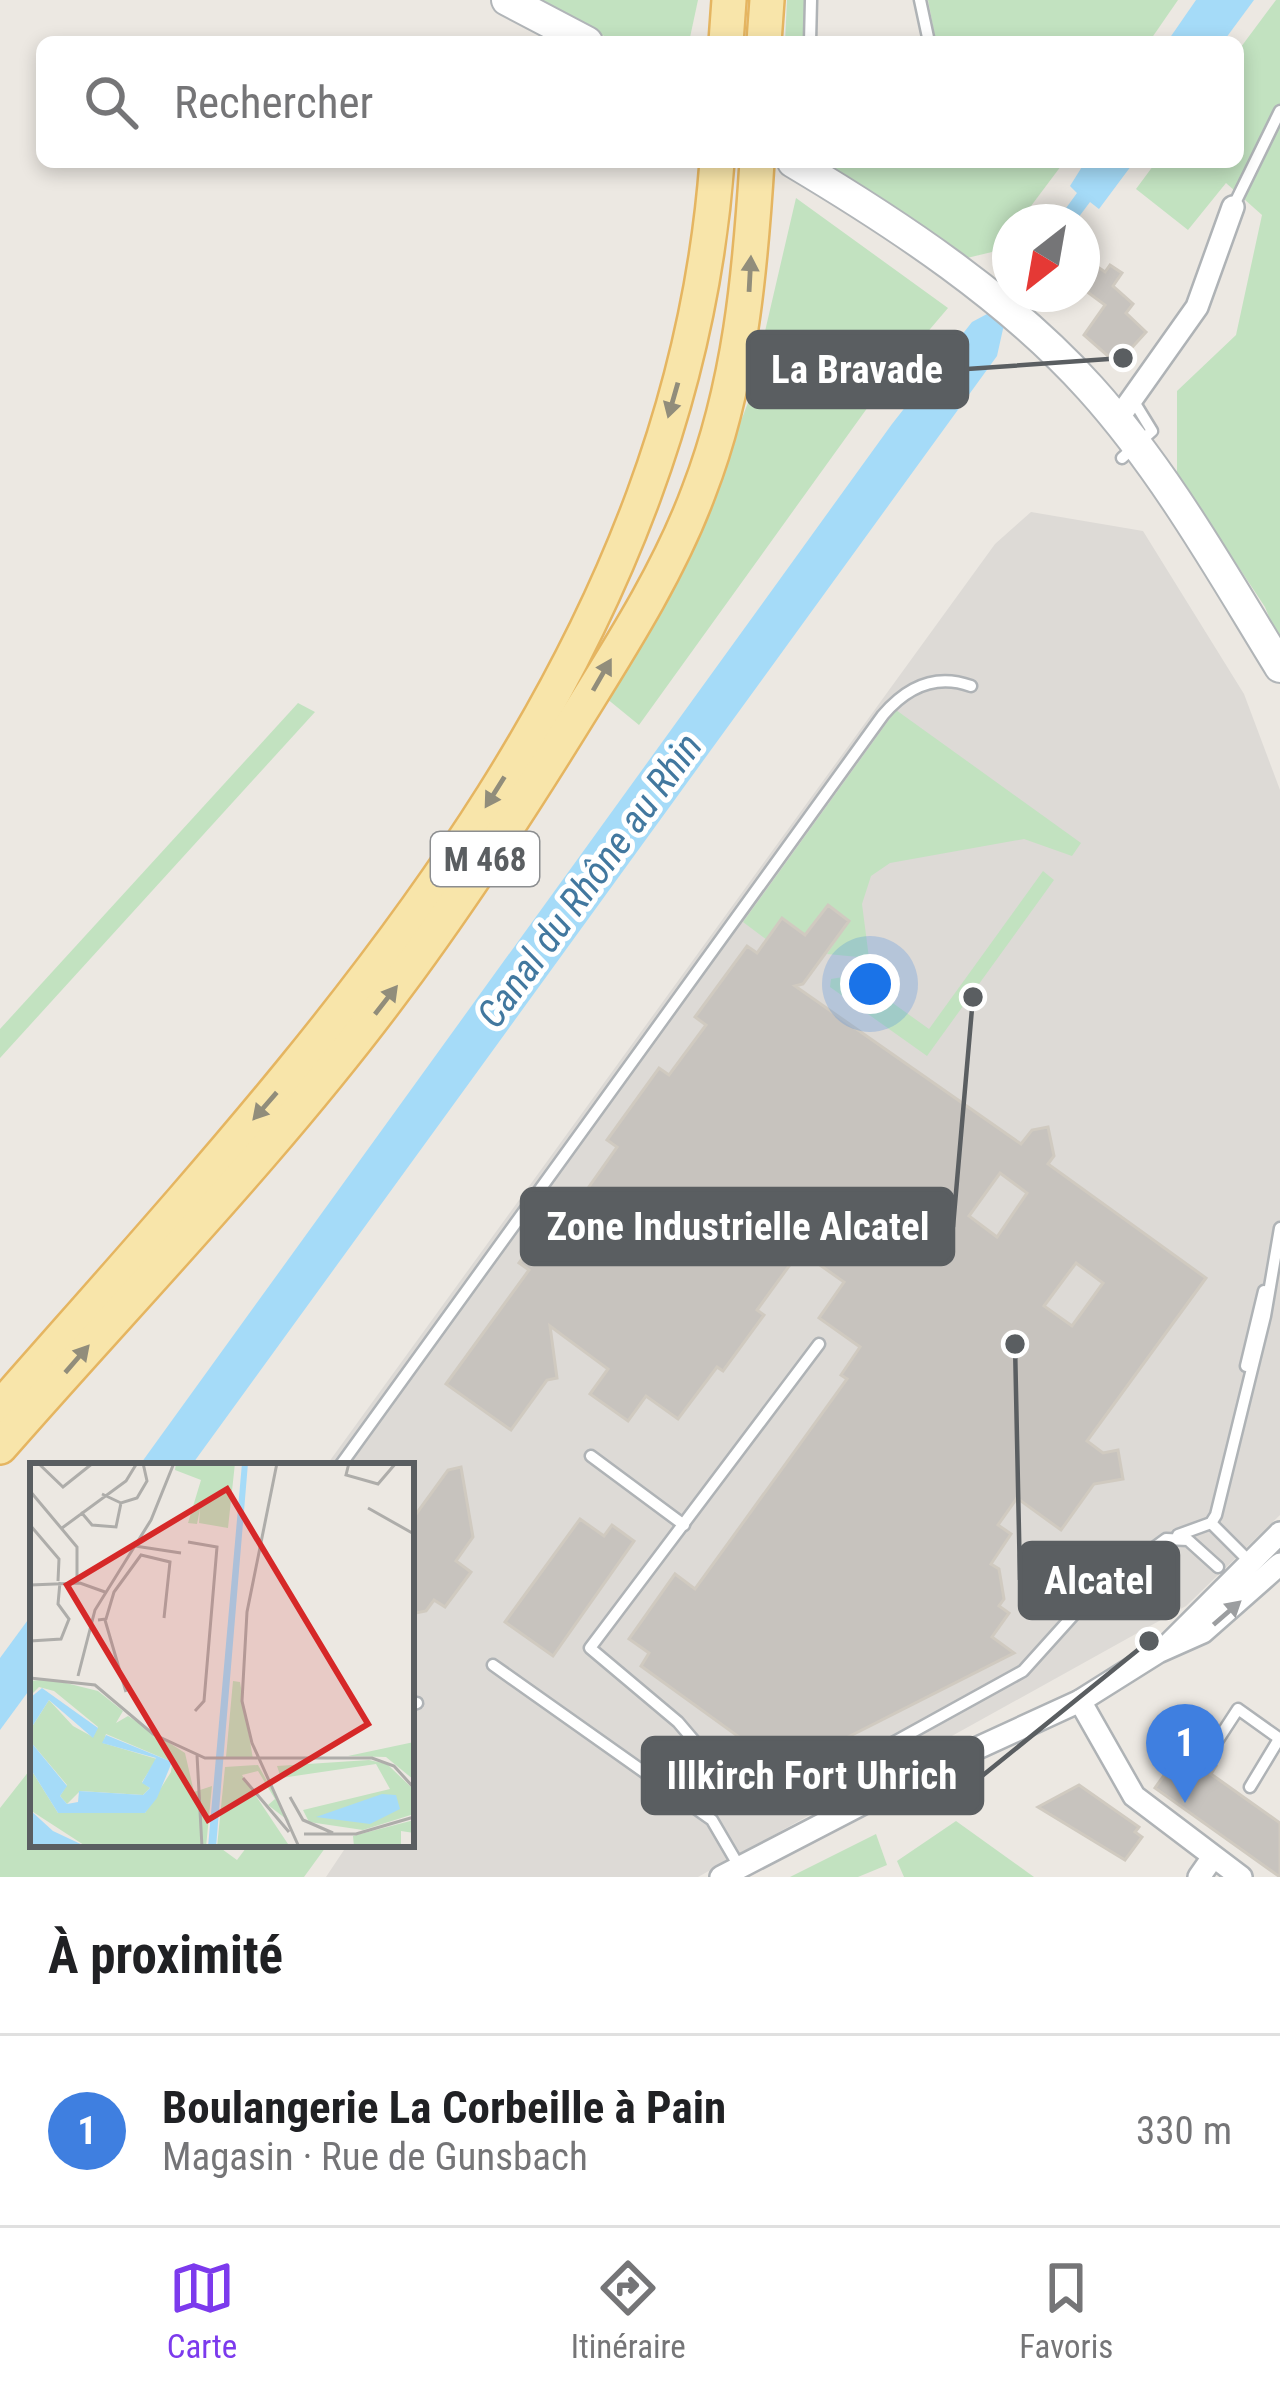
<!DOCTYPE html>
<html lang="fr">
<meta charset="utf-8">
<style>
body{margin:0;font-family:"Roboto Condensed",sans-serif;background:#f2f2f2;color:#202124}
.compass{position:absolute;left:992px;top:204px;width:108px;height:108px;border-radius:50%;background:#fff;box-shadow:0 6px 18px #0003;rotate:211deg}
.you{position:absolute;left:870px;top:984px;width:42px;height:42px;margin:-30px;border:9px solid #fff;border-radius:50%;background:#1a73e8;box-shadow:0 0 0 18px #1a73e833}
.badge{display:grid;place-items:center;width:78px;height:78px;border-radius:50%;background:#7c3aed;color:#fff;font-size:39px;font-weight:700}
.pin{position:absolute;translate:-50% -99px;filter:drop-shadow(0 3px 6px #0008)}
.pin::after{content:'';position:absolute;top:63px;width:42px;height:36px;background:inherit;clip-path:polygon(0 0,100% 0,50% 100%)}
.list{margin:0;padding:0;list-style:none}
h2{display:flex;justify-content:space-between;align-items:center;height:156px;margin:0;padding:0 48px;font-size:51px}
h2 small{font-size:39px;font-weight:400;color:#757577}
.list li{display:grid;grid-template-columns:78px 1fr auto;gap:36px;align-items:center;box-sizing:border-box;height:192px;padding:0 48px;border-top:3px solid #e0e0e0}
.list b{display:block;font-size:45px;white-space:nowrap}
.list p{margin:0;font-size:39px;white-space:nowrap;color:#757577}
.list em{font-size:39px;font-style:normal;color:#757577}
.icon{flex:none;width:66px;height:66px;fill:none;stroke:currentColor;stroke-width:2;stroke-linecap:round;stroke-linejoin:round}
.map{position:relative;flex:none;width:1280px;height:1877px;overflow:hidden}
.search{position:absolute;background:#fff;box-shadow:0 6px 18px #0003;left:36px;right:36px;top:36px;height:132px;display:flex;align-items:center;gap:30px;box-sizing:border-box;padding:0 42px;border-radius:18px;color:#757577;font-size:45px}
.sheet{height:348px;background:#fff}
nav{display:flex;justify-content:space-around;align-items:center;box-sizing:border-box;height:168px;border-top:3px solid #e0e0e0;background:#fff;font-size:33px;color:#757577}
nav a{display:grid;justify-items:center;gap:6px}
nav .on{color:#7c3aed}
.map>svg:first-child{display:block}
.industrial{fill:#dddad6}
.green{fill:#c2e2c0}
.water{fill:#a5dbf8}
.building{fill:#c7c3be;stroke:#d0cac0;stroke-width:3;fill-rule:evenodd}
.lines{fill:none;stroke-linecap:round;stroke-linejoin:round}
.lane-casing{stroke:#afb3b6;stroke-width:15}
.street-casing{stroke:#afb3b6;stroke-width:26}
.secondary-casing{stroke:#b1b5b8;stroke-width:34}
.primary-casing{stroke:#e5b561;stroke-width:38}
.lane{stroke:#fff;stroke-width:10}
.street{stroke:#fff;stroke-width:21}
.secondary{stroke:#fff;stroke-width:30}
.primary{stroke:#f8e5aa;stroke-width:33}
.oneway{fill:#918d7b}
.oneway2{fill:#9c9ea0}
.labels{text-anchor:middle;stroke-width:10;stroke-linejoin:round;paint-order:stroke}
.shield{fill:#fff;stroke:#8c8e90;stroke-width:3}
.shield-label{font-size:33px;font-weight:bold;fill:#5a5e61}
.water-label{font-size:39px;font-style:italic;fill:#42789f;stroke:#fff}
.inset-road{fill:none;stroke:#aeadaa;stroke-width:3}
.view{fill:#d62828;fill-opacity:0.15;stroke:#d62828;stroke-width:6}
.inset-edge{fill:none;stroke:#5a5e61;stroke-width:6}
.leader{fill:none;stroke:#5a5e61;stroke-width:4.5}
.callout-dot{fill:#5a5e61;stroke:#fff;stroke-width:4.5}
.callout{fill:#5a5e61;stroke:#5a5e61;stroke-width:4.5}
.callout-label{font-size:39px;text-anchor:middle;font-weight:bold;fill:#fff}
</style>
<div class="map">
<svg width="1280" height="1877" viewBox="0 0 1280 1877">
<rect width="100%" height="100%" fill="#ece8e2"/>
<!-- industrial -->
<polygon class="industrial" points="1031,512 1143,531 1244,694 1280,790 1280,1515 1186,1606 698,1877 326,1877 348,1844 411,1844 411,1748 416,1741 411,1737 411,1466 326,1466 995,544"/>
<!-- green -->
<g class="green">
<polygon points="533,0 698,0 689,42 616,42"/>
<polygon points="787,0 807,0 806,42 785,42"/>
<polygon points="928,0 1178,0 1149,42 936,42"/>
<polygon points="1276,0 1280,0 1280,644 1265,607 1177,474 1177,391 1236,335 1262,215 1226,183 1188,230 1136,189 1156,162 1238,162 1238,51"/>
<polygon points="817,162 1064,162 1019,222 1010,222 1010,232 992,252 967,258"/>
<polygon points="796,198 948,308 891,375 639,725 606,698 685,568 749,400"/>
<polygon points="298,703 315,712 0,1058 0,1029"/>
<polygon points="896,710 1081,843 1072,856 1024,839 890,863 871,876 862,904 869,958 827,954 849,921 828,905 805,935 782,919 767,940 743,922"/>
<polygon points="1043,871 1054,880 927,1056 830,987 831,979 872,972 876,991 929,1029"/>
<polygon points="33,1766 33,1844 215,1844 237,1860 249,1844 328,1844 304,1877 0,1877 0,1808"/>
<polygon points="956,1821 1034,1877 904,1877 897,1861"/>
<polygon points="876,1834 887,1865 858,1877 790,1877"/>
</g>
<!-- water -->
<g class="water">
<polygon points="1196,0 1254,0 1223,42 1167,42"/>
<polygon points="1085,162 1134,162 1099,209 1090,202 1075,222 1056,222 1077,193 1070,186"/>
<polygon points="1010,286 1010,294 1022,294 1003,329 997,356 191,1466 139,1466 892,424 972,322 987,314"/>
<polygon points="33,1613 33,1685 0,1730 0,1658"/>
</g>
<!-- building -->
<g class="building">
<polygon points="1082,256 1105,272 1110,265 1122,273 1113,286 1133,304 1126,313 1146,332 1117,364 1084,335 1105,305 1082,288"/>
<path d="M828,905l21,16 -46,63 -8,2 226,158 11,-14 16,-3 6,29 -6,8 158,114 -119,163 16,12 15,-3 5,29 -29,5 -33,46 -44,-32 -19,27 13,9 -20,30 8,5 5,30 -5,7 10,7 -17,24 22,16 -251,127 -29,-21 12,-17 -105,-76 8,-13 -20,-14 46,-65 20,15 152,-210 -6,-4 19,-28 -41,-29 25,-36 -44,-31 -43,59 7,5 -41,56 -6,-4 -39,52 -32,-23 -18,25 -38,-27 18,-25 -58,-43 7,52 -10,2 -36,50 -65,-46 83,-114 -10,-7 52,-72 10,7 36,-51 -10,-7 52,-72 10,7 37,-50 -11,-8 52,-71 10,7 25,-35 23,17zM1000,1173l27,20 -30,44 -28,-21zM1076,1263l27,20 -31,43 -28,-20z"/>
<polygon points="461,1467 473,1537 456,1561 471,1572 445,1607 434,1600 426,1611 411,1614 411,1521 448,1470"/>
<polygon points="580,1519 604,1536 612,1525 634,1541 553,1656 505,1622"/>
<polygon points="1178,1739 1216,1766 1211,1774 1280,1823 1280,1877 1155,1788 1167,1771 1159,1765"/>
<polygon points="1079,1785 1139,1827 1135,1832 1142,1837 1125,1860 1038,1807"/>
</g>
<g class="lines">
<!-- lane casing -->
<g class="lane-casing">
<g id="lane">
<polyline points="920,0 929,42"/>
<polyline points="810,42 811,0"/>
<polyline points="1233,207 1280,111"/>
<polyline points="1122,458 1152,431 1133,400"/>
<polyline points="819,1344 590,1648 678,1722 736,1790 763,1799 804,1792 1023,1671 1096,1590 1166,1539 1188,1540 1218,1567"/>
<polyline points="1246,1366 1264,1291"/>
<polyline points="591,1456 684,1525"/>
<path d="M340,1466l543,-751c23,-27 52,-42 88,-29"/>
<polyline points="1211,1523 1251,1563"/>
<polyline points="1178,1535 1211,1523 1216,1515 1265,1316 1280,1228"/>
<polyline points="493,1665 712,1820 740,1868"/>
<polyline points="411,1705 417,1703"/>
<polyline points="1210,1752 1238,1709 1280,1739"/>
<polyline points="1250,1787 1279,1739"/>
</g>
</g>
<!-- street casing -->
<g class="street-casing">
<g id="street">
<polyline points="1117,420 1197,307 1233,207"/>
<polyline points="1170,1643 1280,1533"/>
<polyline points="1080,1701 1134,1796 1241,1877"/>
<polyline points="721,1877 910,1779 1080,1701 1158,1652 1203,1632 1280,1564"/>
<polyline points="1199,1877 1213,1857"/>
</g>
</g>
<!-- secondary casing -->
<g class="secondary-casing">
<g id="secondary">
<polyline points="507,0 587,42"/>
<path d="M793,162c104,62 216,136 297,226 75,83 132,185 190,279"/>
</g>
</g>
<!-- primary casing -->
<g class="primary-casing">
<g id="primary">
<polyline points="726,42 729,0"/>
<polyline points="764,42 767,0"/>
<path d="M0,1408c320,-365 679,-734 717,-1246"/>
<path d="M0,1447c133,-152 277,-299 397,-461 61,-82 118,-169 172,-256 47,-76 99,-155 130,-239 41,-106 51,-216 58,-329"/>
</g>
</g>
<!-- lane -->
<use href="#lane" class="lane"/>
<!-- street -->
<use href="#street" class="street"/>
<!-- secondary -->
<use href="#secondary" class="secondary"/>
<!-- primary -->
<use href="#primary" class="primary"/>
</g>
<!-- one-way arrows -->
<defs><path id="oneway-solid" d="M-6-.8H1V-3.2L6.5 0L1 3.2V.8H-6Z" transform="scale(3)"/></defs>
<g class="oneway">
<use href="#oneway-solid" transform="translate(750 274) rotate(-87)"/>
<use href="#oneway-solid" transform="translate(673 400) rotate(106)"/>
<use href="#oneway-solid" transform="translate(602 675) rotate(-60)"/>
<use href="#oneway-solid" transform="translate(495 792) rotate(122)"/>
<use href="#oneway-solid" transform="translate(386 1000) rotate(-52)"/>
<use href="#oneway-solid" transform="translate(265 1106) rotate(131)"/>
<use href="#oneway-solid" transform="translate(77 1359) rotate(-49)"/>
</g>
<use class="oneway2" href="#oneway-solid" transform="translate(1227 1613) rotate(-41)"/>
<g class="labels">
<!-- shield labels -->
<rect class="shield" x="431" y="832" width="108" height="54" rx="9"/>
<g class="shield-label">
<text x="485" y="871">M 468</text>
</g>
<!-- water labels -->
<g class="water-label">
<text transform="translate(589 880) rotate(-54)" y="14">Canal du Rhône au Rhin</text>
</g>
</g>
<!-- overview -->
<g transform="translate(30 1463)">
<rect width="384" height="384" fill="#ece8e2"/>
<path d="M146,0h59l-7,65 -29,-5 1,-14 -3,15 -9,-1 13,-43 -26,-10zM20,216l48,12 25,20 -7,12 12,-7 57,37 9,39 18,-6 -6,61h-119l-57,-37v-42l28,45h87l26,-41 1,-10 -66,-28 -3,9 54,16 -15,23 8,6 -7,7 -63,-4 -13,13 -7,-8 7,-11 -37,-44v-11l19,-30 24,26 20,11 5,-10 -44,-36 -15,-4 -9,9v-15zM203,218l7,1 13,77 -27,-2zM384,279v38l-28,-23 -38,-1zM339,297l18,4 24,23 3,27 -51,16 -54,-8 -6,-12 87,-21 -14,-25 -95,14 -4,-12zM228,302l32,57 -22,-17 7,-6 -17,-28 -16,4 48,72h-73l8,-80zM384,357v13l-13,-2v16h-47l-1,-11z" fill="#c2e2c0"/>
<path d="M212,0h6l-32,384h-8zM12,225l56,40 -5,10 -44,-38 -19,30v-32zM76,272l66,27 -15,36 -12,15h-87l-28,-45v-27l37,45 -7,10 7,8 11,-2 1,-11 64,4 7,-7 -8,-5 14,-25 -54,-15zM352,331l14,1 4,14 -30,15 -54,-7zM0,347l23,21 34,16h-57z" fill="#a5dbf8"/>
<path class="inset-road" d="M8,0l25,24 30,-24M247,0l-30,149 -5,89 10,42 47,104M319,0l-3,12 32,9 18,-21M0,28l47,56v36M72,31l19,9 16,-5 10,-17 -4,-18M338,45l46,26M51,49l11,13 24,2 5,-24M0,62l29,34 -1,22M32,65l64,-47 11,-18M158,79l29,5 -13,154 -9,10M105,83l46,7M0,122l50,-2 25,9M68,157l8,-1 8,-27 27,-37 29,7 -6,56M75,157l21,72M0,178l31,-2 8,-20 -11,-15 2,-22M48,213l17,-66 56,-90 23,-57M0,215l65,7 58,49 52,24h167l22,8 20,22M167,292l5,92M213,315l46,54M260,334l13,23 30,13M274,371h52l58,-17"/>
<path class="view" d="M197,26l141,235 -160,96 -141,-235z"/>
<rect width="384" height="384" class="inset-edge"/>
</g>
<!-- callouts -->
<path class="leader" d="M1123 358L967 369M973 997L953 1227M1015 1344L1020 1580M1149 1641L982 1776"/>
<g class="callout-dot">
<circle cx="1123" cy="358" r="12"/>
<circle cx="973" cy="997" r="12"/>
<circle cx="1015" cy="1344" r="12"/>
<circle cx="1149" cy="1641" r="12"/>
</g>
<g class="callout">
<rect x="748" y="332" width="219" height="75" rx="12"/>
<rect x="522" y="1189" width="431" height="75" rx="12"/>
<rect x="1020" y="1543" width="158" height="75" rx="12"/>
<rect x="643" y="1738" width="339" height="75" rx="12"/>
</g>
<g class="callout-label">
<text x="857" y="383">La Bravade</text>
<text x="738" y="1240">Zone Industrielle Alcatel</text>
<text x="1099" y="1594">Alcatel</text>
<text x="812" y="1789">Illkirch Fort Uhrich</text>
</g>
</svg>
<svg class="compass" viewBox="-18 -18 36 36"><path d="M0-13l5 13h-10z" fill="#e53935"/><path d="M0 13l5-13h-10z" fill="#757577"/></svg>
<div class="you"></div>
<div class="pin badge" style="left:1185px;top:1803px;background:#3f7fe0">1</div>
<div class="search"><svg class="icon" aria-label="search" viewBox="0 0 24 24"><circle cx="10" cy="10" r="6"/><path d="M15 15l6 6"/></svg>Rechercher</div>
</div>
<section class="sheet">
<h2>À proximité<small></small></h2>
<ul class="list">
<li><span class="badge" style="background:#3f7fe0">1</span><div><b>Boulangerie La Corbeille à Pain</b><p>Magasin · Rue de Gunsbach</p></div><em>330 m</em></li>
</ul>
</section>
<nav>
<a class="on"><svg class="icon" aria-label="map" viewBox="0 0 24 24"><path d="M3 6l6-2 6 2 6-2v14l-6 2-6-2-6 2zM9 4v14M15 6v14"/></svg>Carte</a>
<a><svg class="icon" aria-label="directions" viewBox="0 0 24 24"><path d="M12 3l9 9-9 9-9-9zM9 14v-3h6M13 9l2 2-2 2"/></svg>Itinéraire</a>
<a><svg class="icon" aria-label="saved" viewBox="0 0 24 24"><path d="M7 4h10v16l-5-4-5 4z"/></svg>Favoris</a>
</nav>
